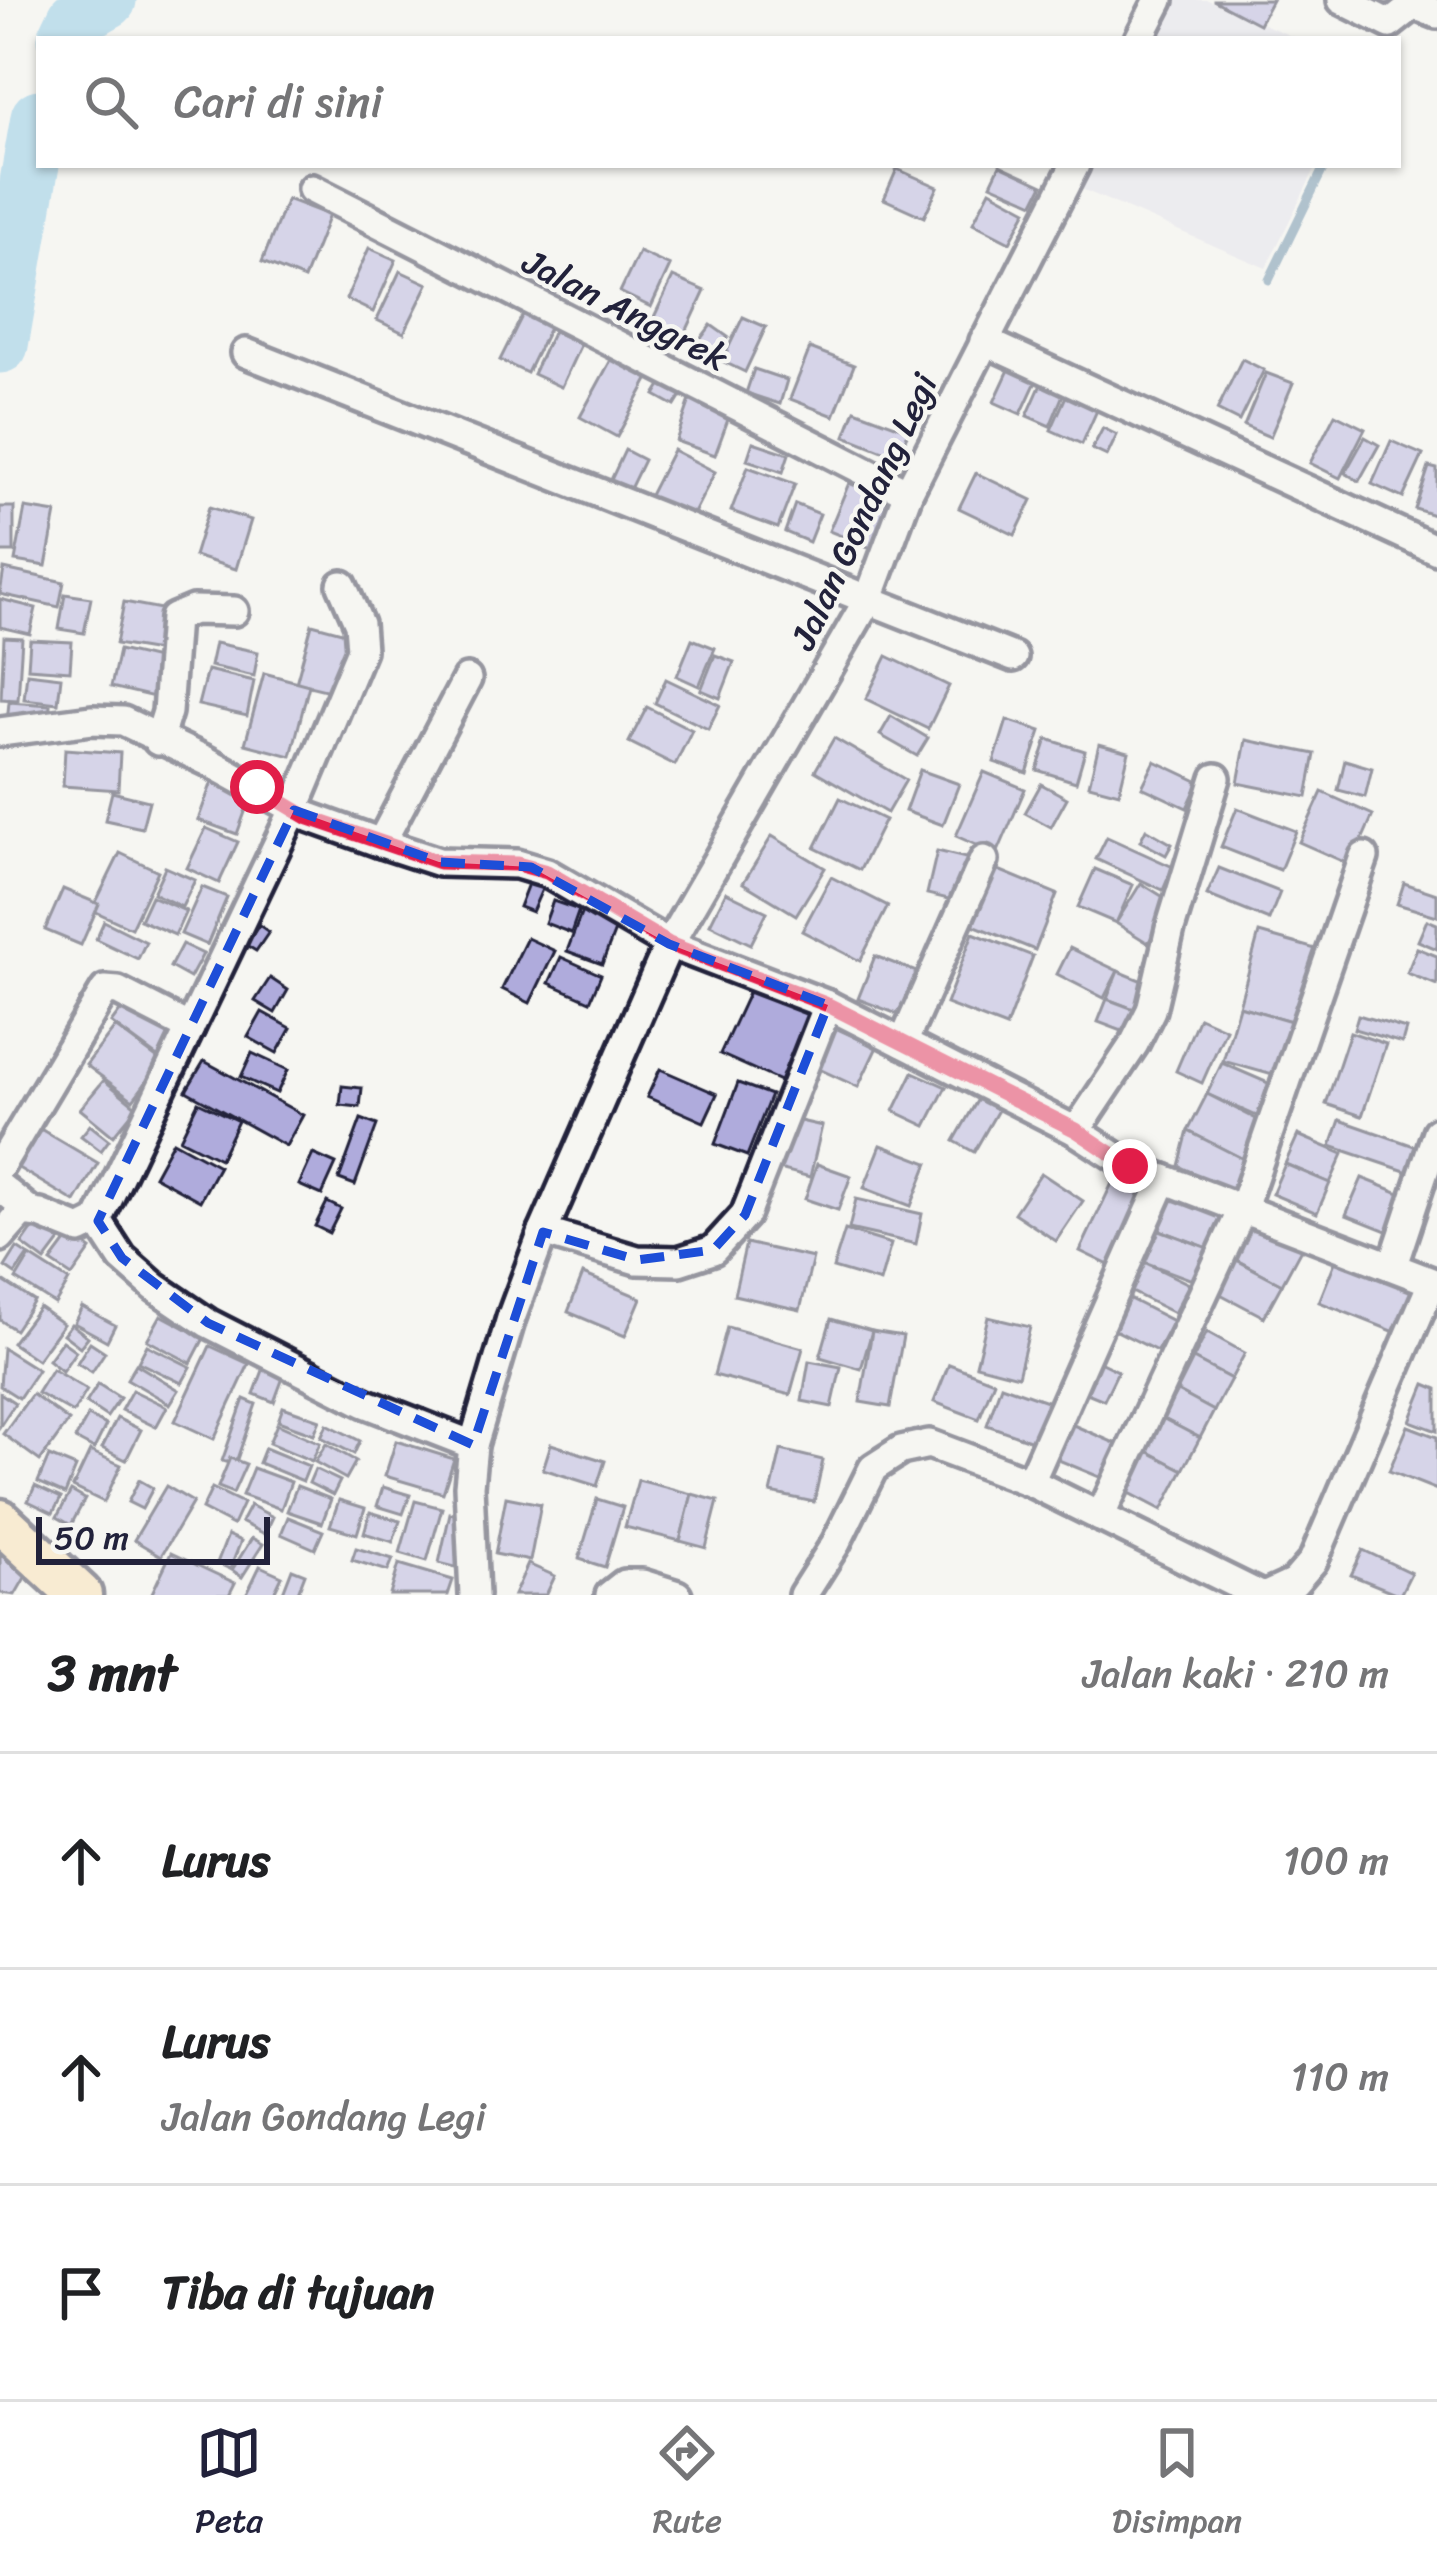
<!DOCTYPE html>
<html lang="id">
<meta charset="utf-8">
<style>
body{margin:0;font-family:Sriracha,sans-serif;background:#f2f2f2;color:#202124}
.scale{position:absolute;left:36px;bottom:30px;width:234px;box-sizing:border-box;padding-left:12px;border:6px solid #22223b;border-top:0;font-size:33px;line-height:42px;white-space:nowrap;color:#22223b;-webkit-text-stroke:9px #f6f6f2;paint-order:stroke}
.stop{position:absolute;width:36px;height:36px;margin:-27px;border:9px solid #e11d48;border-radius:50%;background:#fff}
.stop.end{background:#e11d48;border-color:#fff;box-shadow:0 3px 12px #0008}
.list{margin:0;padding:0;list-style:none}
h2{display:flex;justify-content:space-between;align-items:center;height:156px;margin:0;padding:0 48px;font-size:51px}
h2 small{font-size:39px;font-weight:400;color:#757577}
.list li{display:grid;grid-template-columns:78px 1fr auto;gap:36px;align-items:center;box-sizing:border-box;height:216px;padding:0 48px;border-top:3px solid #e0e0e0}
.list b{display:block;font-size:45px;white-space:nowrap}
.list p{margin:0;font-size:39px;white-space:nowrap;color:#757577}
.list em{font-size:39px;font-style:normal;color:#757577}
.icon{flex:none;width:66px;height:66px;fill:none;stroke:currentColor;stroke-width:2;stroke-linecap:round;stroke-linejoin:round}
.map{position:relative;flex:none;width:1437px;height:1595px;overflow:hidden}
.search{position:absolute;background:#fff;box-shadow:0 3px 9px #0004;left:36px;right:36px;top:36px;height:132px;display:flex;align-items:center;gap:30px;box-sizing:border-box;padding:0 42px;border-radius:0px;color:#757577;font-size:45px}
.sheet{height:804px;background:#fff}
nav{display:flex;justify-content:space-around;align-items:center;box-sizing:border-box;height:168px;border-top:3px solid #e0e0e0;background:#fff;font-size:33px;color:#757577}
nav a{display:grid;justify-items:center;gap:6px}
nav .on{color:#22223b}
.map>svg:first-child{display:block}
.built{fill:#e1e0eb}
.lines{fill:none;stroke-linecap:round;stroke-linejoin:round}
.stream{stroke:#5c83a0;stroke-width:9}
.river{stroke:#82c3e3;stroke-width:57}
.building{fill:#afabdc;stroke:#22223b;stroke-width:3}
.minor-casing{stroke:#22223b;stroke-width:36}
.primary-casing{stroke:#22223b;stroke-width:51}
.minor{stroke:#f6f6f2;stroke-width:27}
.primary{stroke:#fbddab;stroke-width:42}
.route{stroke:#e11d48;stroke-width:15}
.marked{fill:none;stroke:#1d4ed8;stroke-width:9;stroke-dasharray:24 15;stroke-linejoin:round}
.labels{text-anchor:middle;stroke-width:9;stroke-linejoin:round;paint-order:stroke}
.street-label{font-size:36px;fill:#22223b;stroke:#f6f6f2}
</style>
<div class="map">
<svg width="1437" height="1595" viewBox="0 0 1437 1595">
<rect width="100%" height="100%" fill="#f6f6f2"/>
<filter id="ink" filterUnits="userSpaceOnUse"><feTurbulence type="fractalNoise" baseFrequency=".00833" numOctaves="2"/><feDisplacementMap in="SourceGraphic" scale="24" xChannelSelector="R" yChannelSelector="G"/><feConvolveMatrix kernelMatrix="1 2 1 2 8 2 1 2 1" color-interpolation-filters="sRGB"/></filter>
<g filter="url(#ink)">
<!-- built -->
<g class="built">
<polygon points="1164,0 1208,0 1298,39 1144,39"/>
<polygon points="1079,165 1317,165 1266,268 1070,184"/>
</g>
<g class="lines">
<!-- stream -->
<polyline class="stream" points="1269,280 1325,165"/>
<!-- river -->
<g class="river">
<polyline points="66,39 76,18 108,0"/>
<polyline points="0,345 39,118"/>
</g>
</g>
<!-- building -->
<g class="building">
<polygon points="1213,0 1272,0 1259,24"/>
<polygon points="1000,165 1043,185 1034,203 991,184"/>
<polygon points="897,169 938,187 924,217 884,199"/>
<polygon points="990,190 1027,210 1010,242 973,223"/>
<polygon points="287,199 329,215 304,279 262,262"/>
<polygon points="369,248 396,260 373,312 346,299"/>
<polygon points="639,252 670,266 651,307 620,292"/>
<polygon points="400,271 428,284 404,333 377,320"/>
<polygon points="673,277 705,291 685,334 653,319"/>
<polygon points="523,314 549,328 527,373 500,360"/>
<polygon points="743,317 766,327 745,372 722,361"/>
<polygon points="711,325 728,337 711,361 693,349"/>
<polygon points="553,331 581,344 561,387 533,374"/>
<polygon points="810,348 854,365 834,416 790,399"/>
<polygon points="612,358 649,378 617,437 580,417"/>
<polygon points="1014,359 1041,371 1021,414 994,402"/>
<polygon points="1242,359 1264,370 1239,421 1217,410"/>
<polygon points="754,369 787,380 780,404 746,393"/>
<polygon points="1047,371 1069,380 1050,426 1027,416"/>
<polygon points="1266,373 1293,383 1270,437 1244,426"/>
<polygon points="663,382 683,393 675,406 655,395"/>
<polygon points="1071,385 1102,399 1082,444 1051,430"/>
<polygon points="690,400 730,414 715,455 676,441"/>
<polygon points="855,410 909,430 898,457 845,436"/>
<polygon points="1335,414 1365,429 1340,478 1310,463"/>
<polygon points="1103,428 1117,435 1107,456 1092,449"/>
<polygon points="1365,437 1379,445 1359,481 1345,473"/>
<polygon points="1391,441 1423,455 1403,498 1372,484"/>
<polygon points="753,442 789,454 783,472 747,460"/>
<polygon points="625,450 644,460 628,493 609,484"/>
<polygon points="673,450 715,472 689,523 647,501"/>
<polygon points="748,467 795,484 778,528 731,511"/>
<polygon points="1429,467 1437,469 1437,516 1415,509"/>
<polygon points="976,473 1032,500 1015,535 959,508"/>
<polygon points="849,483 891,500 871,548 829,531"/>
<polygon points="795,504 820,514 809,542 785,532"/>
<rect x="0" y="507" width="14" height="45"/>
<polygon points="209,507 251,520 236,569 194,556"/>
<polygon points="25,508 56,513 46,566 15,561"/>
<polygon points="4,569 64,582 59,607 0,594"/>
<polygon points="65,594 91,598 84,633 59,629"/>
<polygon points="0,599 36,608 30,634 0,627"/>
<polygon points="124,602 166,610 158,651 116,644"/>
<polygon points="312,624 357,636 342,694 296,683"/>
<polygon points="4,637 22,638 18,700 1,699"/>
<polygon points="692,639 715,648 699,686 677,676"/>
<polygon points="30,640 72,642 70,671 28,668"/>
<polygon points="215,643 258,652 254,676 210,666"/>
<polygon points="119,650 166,661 158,698 111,687"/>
<polygon points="715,655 734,662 720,698 701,690"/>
<polygon points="887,656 949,686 928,729 866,699"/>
<polygon points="207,670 254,681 247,716 198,705"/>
<polygon points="27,673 61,677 58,703 24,699"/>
<polygon points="264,673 309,685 291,756 245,744"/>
<polygon points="666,679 720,705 708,729 655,703"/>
<polygon points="9,702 50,705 49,726 7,722"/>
<polygon points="647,707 692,730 675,765 629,742"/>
<polygon points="891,716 928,738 917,756 880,735"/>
<polygon points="1007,720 1041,731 1027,773 994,762"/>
<polygon points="834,738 906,780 887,813 815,771"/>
<polygon points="1047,739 1085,751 1076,782 1037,770"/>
<polygon points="1246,740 1315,754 1307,797 1238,783"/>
<polygon points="1099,744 1129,752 1119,793 1089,785"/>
<polygon points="65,749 120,753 118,790 63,786"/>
<polygon points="1345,760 1372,768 1365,797 1338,790"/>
<polygon points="1155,761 1199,782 1187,808 1142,787"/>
<polygon points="920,770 959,784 943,825 905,811"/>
<polygon points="984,772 1025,789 997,854 956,836"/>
<polygon points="213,779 252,793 237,834 198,820"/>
<polygon points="1041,784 1067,798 1051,827 1025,813"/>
<polygon points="112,792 149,801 142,828 105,820"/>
<polygon points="1322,792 1373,815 1351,865 1299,842"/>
<polygon points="840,798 885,820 860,870 815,848"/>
<polygon points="1237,808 1296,831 1280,870 1221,847"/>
<polygon points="206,828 238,842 219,883 187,868"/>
<polygon points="1146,829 1172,844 1166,855 1140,841"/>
<polygon points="772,836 825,868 796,915 743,883"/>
<polygon points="1107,837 1173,867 1163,890 1096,859"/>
<polygon points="937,851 970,859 961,902 927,894"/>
<polygon points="120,853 158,871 131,928 92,910"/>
<polygon points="165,867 195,880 182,907 153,893"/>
<polygon points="1219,868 1280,892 1269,920 1207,895"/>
<polygon points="996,869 1057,894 1035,950 973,925"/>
<polygon points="1095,869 1133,885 1116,923 1078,907"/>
<polygon points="831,877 888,906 860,961 802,931"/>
<polygon points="529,881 543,887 532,912 519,907"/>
<polygon points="1141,883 1173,903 1148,943 1116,923"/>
<polygon points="1404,883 1437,894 1437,916 1397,904"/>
<polygon points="202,887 227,897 207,945 181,934"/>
<polygon points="63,889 99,904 81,945 45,930"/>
<polygon points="726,892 767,912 751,944 710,924"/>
<polygon points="151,896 186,911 175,935 140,920"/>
<polygon points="553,901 579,910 571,933 545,923"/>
<polygon points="586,901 621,915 602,964 567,951"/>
<polygon points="1427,920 1437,924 1437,949 1418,941"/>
<polygon points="104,921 146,942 138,959 96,939"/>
<polygon points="259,925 269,932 256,951 246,945"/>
<polygon points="973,933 1033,956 1006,1027 946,1004"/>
<polygon points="1259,933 1319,950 1298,1023 1239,1006"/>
<polygon points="527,938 555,951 530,1003 502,989"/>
<polygon points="182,944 203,954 190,978 170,967"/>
<polygon points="1070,948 1118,971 1104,998 1057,974"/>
<polygon points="1417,948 1437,956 1437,985 1407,973"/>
<polygon points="875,956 922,974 905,1017 858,999"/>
<polygon points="561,957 601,975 590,1001 549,983"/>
<polygon points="1118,971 1150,984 1139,1011 1107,999"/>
<polygon points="270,978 288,990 275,1013 255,1001"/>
<polygon points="752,985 821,1016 789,1085 720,1054"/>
<polygon points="129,999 178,1036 160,1059 111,1023"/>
<polygon points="1107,999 1139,1011 1130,1034 1098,1022"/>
<polygon points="1239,1006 1298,1023 1283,1078 1223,1061"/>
<polygon points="262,1012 291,1028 277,1053 248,1037"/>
<polygon points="1358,1015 1406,1029 1402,1043 1354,1029"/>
<polygon points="1199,1017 1226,1029 1202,1083 1176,1071"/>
<polygon points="115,1027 162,1062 133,1100 86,1065"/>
<polygon points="835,1028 877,1047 858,1087 817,1068"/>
<polygon points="1350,1032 1386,1044 1362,1116 1326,1104"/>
<polygon points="252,1053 288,1070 277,1093 241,1077"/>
<polygon points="204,1061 303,1115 286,1146 186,1091"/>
<polygon points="1222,1063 1273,1085 1259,1117 1207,1094"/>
<polygon points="660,1069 717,1094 704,1122 647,1097"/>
<polygon points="913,1072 946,1087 926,1126 894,1111"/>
<polygon points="104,1080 137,1107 113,1136 80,1109"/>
<polygon points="738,1083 771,1095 747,1156 715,1144"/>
<polygon points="342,1086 362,1088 360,1107 340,1105"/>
<polygon points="982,1092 1002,1103 974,1152 954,1141"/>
<polygon points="1207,1094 1266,1124 1247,1161 1188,1131"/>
<polygon points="198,1102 238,1121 220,1159 180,1139"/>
<polygon points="787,1118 822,1126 810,1177 775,1168"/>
<polygon points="361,1119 377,1125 355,1185 339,1179"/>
<polygon points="1340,1120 1420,1148 1411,1173 1331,1146"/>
<polygon points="90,1125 109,1140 101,1151 81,1136"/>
<polygon points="37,1127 98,1163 75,1202 15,1166"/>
<polygon points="1188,1131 1247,1161 1237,1195 1179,1166"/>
<polygon points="1298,1135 1343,1154 1330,1183 1285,1164"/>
<polygon points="173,1141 219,1166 200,1201 154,1176"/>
<polygon points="881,1145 928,1163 911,1206 864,1188"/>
<polygon points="313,1154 336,1164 322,1195 299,1185"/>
<polygon points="817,1164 851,1176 838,1210 805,1199"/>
<polygon points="1285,1164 1330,1183 1317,1213 1272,1194"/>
<polygon points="1041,1173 1083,1201 1056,1241 1014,1213"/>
<polygon points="1362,1178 1405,1195 1389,1232 1346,1215"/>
<polygon points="1114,1179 1150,1196 1115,1268 1080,1251"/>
<polygon points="1170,1194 1229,1216 1216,1251 1157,1229"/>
<polygon points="856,1199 922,1214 916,1244 849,1229"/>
<polygon points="327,1202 341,1209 329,1233 315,1226"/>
<polygon points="1244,1217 1302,1247 1282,1284 1225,1254"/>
<polygon points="36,1224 60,1241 45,1261 22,1244"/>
<polygon points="1157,1229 1216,1251 1203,1284 1144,1262"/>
<polygon points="845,1230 891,1244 880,1282 833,1268"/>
<polygon points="71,1235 91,1249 72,1276 51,1262"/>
<polygon points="746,1243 813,1258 800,1310 734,1295"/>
<polygon points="17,1248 28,1255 15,1274 5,1267"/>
<polygon points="1225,1254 1282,1284 1264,1317 1207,1287"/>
<polygon points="30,1256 69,1281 55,1304 16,1279"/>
<polygon points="1337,1257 1413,1287 1395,1332 1319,1302"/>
<polygon points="1144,1262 1189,1284 1174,1313 1130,1291"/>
<polygon points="583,1274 641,1298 625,1336 568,1312"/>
<polygon points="0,1279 34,1301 15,1330 0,1320"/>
<polygon points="1118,1293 1173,1321 1157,1351 1103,1324"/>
<polygon points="39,1307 63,1324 37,1360 12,1343"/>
<polygon points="82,1307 115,1325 107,1341 74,1323"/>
<polygon points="161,1315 204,1338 191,1363 147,1340"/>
<polygon points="988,1317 1030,1327 1018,1376 976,1365"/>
<polygon points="831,1319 872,1331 861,1369 820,1357"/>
<polygon points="71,1324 88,1337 80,1347 63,1334"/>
<polygon points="727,1327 803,1348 790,1395 714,1375"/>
<polygon points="872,1331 903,1336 890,1407 860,1402"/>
<polygon points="1207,1332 1245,1353 1231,1379 1193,1359"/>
<polygon points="62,1341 76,1351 62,1371 48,1360"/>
<polygon points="90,1342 105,1352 92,1372 77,1363"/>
<polygon points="147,1345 191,1367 182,1383 138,1362"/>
<polygon points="210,1346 249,1364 214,1439 175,1421"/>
<polygon points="3,1348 38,1370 19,1398 0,1386"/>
<polygon points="1091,1358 1118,1371 1104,1400 1077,1389"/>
<polygon points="1193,1359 1231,1379 1214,1411 1177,1391"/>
<polygon points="267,1360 287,1367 274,1402 254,1394"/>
<polygon points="809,1361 841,1367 832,1407 802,1401"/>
<polygon points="136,1364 179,1390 170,1404 127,1379"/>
<polygon points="949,1364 994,1381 979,1419 934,1402"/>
<polygon points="52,1369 87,1390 73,1413 37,1393"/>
<polygon points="98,1384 120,1398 107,1417 86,1403"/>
<polygon points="1425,1384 1437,1389 1437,1431 1410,1421"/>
<polygon points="1001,1385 1055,1404 1041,1444 987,1425"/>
<polygon points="132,1390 167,1407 156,1427 121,1410"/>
<polygon points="1177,1391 1214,1411 1200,1438 1162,1418"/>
<polygon points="0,1393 15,1403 0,1426"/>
<polygon points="32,1394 69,1421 40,1461 3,1434"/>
<polygon points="244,1399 256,1404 235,1465 222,1461"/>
<polygon points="283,1407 320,1420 314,1434 278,1421"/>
<polygon points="88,1416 106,1425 94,1449 75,1439"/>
<polygon points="117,1418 141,1430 126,1460 102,1448"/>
<polygon points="1162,1418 1200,1438 1183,1470 1145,1450"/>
<polygon points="277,1424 320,1443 312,1461 269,1443"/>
<polygon points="327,1424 360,1441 354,1454 321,1437"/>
<polygon points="1071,1424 1117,1444 1102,1478 1056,1459"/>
<polygon points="1408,1426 1437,1437 1437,1490 1389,1471"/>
<polygon points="396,1441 454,1459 443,1493 385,1476"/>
<polygon points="326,1444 356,1461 346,1479 315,1462"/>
<polygon points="551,1444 605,1461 597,1486 543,1469"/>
<polygon points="265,1448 309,1466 303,1481 259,1463"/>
<polygon points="781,1450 823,1460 814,1502 771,1493"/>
<polygon points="1145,1450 1183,1470 1162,1510 1124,1490"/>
<polygon points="90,1451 121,1465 104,1502 73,1487"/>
<polygon points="49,1456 76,1467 65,1494 38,1482"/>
<polygon points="230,1458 246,1464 233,1493 218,1487"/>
<polygon points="253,1468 291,1482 281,1509 242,1495"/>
<polygon points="315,1469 340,1481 333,1495 309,1483"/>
<polygon points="139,1480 153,1488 142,1509 128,1502"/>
<polygon points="638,1480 692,1494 680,1541 625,1527"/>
<polygon points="35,1486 61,1498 53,1513 28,1501"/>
<polygon points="166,1486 193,1502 161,1556 134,1540"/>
<polygon points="297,1486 331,1499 322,1523 287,1511"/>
<polygon points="383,1487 410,1495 403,1514 377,1506"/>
<polygon points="212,1488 243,1503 233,1525 202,1509"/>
<polygon points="71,1491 85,1499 71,1525 57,1517"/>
<polygon points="692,1494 718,1501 706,1548 680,1541"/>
<polygon points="506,1497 541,1504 530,1561 495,1554"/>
<polygon points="597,1499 623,1507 605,1567 579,1559"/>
<polygon points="339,1500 365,1508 357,1534 330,1526"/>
<polygon points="415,1501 442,1508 427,1561 400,1553"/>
<polygon points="250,1505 273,1517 265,1534 241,1522"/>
<polygon points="370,1512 400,1521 393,1542 364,1533"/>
<polygon points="450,1513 471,1518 459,1568 439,1563"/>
<polygon points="288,1517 323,1531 315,1549 281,1534"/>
<polygon points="228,1535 241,1541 230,1569 217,1563"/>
<polygon points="252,1538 263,1544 242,1577 232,1570"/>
<polygon points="356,1548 393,1559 388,1571 352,1560"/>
<polygon points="1363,1550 1411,1573 1400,1595 1351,1575"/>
<polygon points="0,1551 30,1569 15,1595 0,1593"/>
<polygon points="171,1553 235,1583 229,1595 151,1595"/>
<polygon points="399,1564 453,1580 448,1595 390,1595"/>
<polygon points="528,1564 555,1576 546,1595 514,1595"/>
<polygon points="260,1566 282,1576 273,1595 246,1595"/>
<polygon points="292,1569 305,1574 297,1595 282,1595"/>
</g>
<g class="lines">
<!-- minor casing -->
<g class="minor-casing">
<g id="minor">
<polyline points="1342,0 1390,24 1414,5 1437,14"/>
<polyline points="1139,39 1159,0"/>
<polyline points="312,189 908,493"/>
<polyline points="984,341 1437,550"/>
<polyline points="246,353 1013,657"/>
<polyline points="0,732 92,720 123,721 207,761 309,817 381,843 439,862 517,864 547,873 669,944 828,1005 1076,1131 1130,1166 1437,1284"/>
<polyline points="158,741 167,712 174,618 193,610 234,611"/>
<polyline points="381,843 467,679"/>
<polyline points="903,1043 984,860"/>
<polyline points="1076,1131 1134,1044 1151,1010 1170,929 1216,778"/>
<polyline points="0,1166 105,990 118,991 190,1028"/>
<polyline points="0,1187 30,1211"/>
<polyline points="98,1221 122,1258 155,1287 208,1323 365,1403 473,1445"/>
<polyline points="543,1232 637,1260 679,1261 713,1250 745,1215 828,1005"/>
<polyline points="0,1237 22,1212 40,1214 80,1230 98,1221 294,810 361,650 359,624 342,585"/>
<polyline points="1393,1265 1437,1132"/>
<polyline points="1030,1482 1164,1179"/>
<polyline points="1100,1517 1242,1210 1364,857"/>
<polyline points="474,1595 469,1486 473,1445 511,1318 543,1232 669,944 869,598 908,493 1075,165"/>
<polyline points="610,1595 624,1584 642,1584 677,1595"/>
<polyline points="803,1595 836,1543 873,1468 901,1450 929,1444 1030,1482 1259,1595"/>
<polyline points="1268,1595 1294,1583 1313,1561 1432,1283"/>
</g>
</g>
<!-- primary casing -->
<g class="primary-casing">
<polyline id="primary" points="0,1521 80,1595"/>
</g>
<!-- minor -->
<use href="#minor" class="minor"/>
<!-- primary -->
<use href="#primary" class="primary"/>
</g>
</g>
<g class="lines" filter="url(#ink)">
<!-- route -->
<polyline class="route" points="257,787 309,818 439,862 517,864 547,872 669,944 828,1005 1076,1130 1130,1166"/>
</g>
<!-- marked area -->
<path d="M0 0H1437V1595H0ZM294,810l145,52 92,5 138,77 159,61 -83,210 -32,35 -76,10 -94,-28 -70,213 -265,-122 -86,-65 -24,-37z" fill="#f6f6f2" fill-opacity=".55" fill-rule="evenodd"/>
<path class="marked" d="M294,810l145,52 92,5 138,77 159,61 -83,210 -32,35 -76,10 -94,-28 -70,213 -265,-122 -86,-65 -24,-37z"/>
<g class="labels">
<!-- street labels -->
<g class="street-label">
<text transform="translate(626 309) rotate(27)" y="13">Jalan Anggrek</text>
<text transform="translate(863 511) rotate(-65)" y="13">Jalan Gondang Legi</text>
</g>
</g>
</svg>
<div class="scale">50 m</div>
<div class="stop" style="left:257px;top:787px"></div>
<div class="stop end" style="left:1130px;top:1166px"></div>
<div class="search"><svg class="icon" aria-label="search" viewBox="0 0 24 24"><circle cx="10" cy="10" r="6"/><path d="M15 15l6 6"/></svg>Cari di sini</div>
</div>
<section class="sheet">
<h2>3 mnt<small>Jalan kaki · 210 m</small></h2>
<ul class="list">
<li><svg class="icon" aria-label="ahead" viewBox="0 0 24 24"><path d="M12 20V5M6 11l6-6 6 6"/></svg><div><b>Lurus</b></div><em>100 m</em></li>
<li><svg class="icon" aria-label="ahead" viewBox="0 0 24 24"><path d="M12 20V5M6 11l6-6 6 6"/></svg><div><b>Lurus</b><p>Jalan Gondang Legi</p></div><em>110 m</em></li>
<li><svg class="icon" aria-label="arrive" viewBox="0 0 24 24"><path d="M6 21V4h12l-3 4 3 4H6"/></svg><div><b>Tiba di tujuan</b></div></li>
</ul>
</section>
<nav>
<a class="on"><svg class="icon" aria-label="map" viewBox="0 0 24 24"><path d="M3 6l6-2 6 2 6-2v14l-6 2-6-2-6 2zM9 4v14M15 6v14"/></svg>Peta</a>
<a><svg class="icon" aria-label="directions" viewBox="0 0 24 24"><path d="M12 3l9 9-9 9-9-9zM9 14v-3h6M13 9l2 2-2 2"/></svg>Rute</a>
<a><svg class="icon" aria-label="saved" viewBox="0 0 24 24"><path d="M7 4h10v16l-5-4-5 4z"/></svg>Disimpan</a>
</nav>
